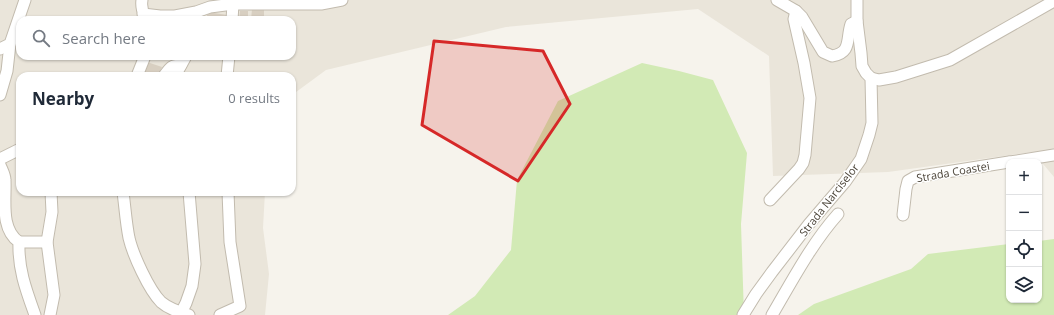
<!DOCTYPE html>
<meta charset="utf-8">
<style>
body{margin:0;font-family:"Open Sans",sans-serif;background:#f6f6f7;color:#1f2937}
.controls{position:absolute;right:12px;bottom:12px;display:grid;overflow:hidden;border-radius:8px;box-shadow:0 1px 3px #0004}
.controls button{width:36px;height:36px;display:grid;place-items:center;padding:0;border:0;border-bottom:1px solid #e0e1e3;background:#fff;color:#1f2937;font:20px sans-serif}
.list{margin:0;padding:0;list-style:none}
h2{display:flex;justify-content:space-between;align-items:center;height:52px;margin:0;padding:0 16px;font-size:17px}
h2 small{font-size:13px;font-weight:400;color:#747a83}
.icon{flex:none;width:22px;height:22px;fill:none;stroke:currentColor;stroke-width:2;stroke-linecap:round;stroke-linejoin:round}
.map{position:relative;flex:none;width:1054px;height:315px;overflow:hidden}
.search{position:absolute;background:#fff;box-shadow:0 1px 3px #0004;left:16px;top:16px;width:280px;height:44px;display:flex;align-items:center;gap:10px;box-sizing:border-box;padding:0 14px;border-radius:12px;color:#747a83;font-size:15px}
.panel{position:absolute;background:#fff;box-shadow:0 1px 3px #0004;left:16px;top:72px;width:280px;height:124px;border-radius:12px}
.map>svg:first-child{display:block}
.residential{fill:#eae5da;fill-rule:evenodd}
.green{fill:#d2eab5}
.building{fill:#d8cfc1}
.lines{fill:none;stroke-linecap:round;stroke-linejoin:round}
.minor-casing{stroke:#c2bbae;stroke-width:13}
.minor{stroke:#fff;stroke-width:11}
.marked{fill:#d62828;fill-opacity:0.2;stroke:#d62828;stroke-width:3;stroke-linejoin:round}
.labels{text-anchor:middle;stroke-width:3;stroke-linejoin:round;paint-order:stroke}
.street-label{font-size:11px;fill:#4b4439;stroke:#fff}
</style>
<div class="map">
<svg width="1054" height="315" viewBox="0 0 1054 315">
<rect width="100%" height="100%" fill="#f6f3ec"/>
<!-- residential -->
<path class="residential" d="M0,0h1054v177l-21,-25 -145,20 -115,4 -4,-120 -71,-47 -192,18 -180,43 -34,25v-19h-272v116h245l-2,36 6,46 -4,41h-265zM20,20h272v36h-272z"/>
<!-- green -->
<g class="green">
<polygon points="642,63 679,71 713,80 747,153 741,224 744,315 448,315 475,296 511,250 517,180 558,101"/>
<polygon points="1054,239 1054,315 798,315 814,304 911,269 928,254 1009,244 1009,300 1039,300 1039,241"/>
</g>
<!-- building -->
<g class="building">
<polygon points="252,9 264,9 264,20 251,20"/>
<polygon points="240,11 248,11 248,20 239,20"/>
<polygon points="208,12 227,15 227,20 206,20"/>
<polygon points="147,62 162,67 158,76 142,76"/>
</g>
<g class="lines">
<!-- minor casing -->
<g class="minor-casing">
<g id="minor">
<path d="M142,0c-1,6 1,14 4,19"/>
<path d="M777,0l19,11 6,6 21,35 9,4c20,-3 14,-17 19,-32l6,-3"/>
<polyline points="143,14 160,16 175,16 196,12 210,7 233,4 321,4 342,0"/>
<polyline points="232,20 233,4"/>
<polyline points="0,49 10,44 25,0"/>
<polyline points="137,76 145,56"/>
<path d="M164,76c6,-8 7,-11 17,-11"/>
<polyline points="175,76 186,56"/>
<polyline points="227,76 229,56"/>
<polyline points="871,78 879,80 896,77 950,60 1054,1"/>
<polyline points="0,95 7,71 10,44"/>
<polyline points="0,159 20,149"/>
<polyline points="1010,162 1054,155"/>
<path d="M0,165c2,5 5,10 5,15 1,20 -5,49 14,62 -1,27 7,48 16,73"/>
<path d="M123,192c2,15 3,31 6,46 4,17 20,52 32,64 8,7 18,10 28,13"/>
<polyline points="770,200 799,169 803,163 805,155 810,98 804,63 794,19 796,11"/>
<polyline points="903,215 906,189 908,181 915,177 1009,162"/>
<polyline points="19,242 47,242"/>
<polyline points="50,315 54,295 47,242 52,212 51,192"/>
<polyline points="180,315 186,303 192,286 195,264 189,192"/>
<polyline points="220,315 240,306 230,242 228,192"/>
<polyline points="743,315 756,294 772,272 809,224 845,182 861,159 869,135 872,123 871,78 866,73 862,66 861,53 857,21 857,0"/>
<path d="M772,315c20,-34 40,-72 66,-101"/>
</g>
</g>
<!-- minor -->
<use href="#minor" class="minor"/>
</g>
<!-- marked area -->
<path class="marked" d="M434,41l109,10 27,53 -52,77 -96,-56z"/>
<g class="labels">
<!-- street labels -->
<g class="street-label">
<text transform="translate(953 172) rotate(-10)" y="4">Strada Coastei</text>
<text transform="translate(829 200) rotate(-52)" y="4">Strada Narciselor</text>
</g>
</g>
</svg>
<div class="controls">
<button>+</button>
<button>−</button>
<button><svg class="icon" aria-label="locate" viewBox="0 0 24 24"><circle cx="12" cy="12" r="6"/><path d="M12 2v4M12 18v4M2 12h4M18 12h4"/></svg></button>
<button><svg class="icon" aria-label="layers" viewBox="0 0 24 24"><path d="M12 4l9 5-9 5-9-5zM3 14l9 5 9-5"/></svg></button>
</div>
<div class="search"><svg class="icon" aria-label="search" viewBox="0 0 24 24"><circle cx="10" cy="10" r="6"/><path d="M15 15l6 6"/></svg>Search here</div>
<section class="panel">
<h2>Nearby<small>0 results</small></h2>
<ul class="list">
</ul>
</section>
</div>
